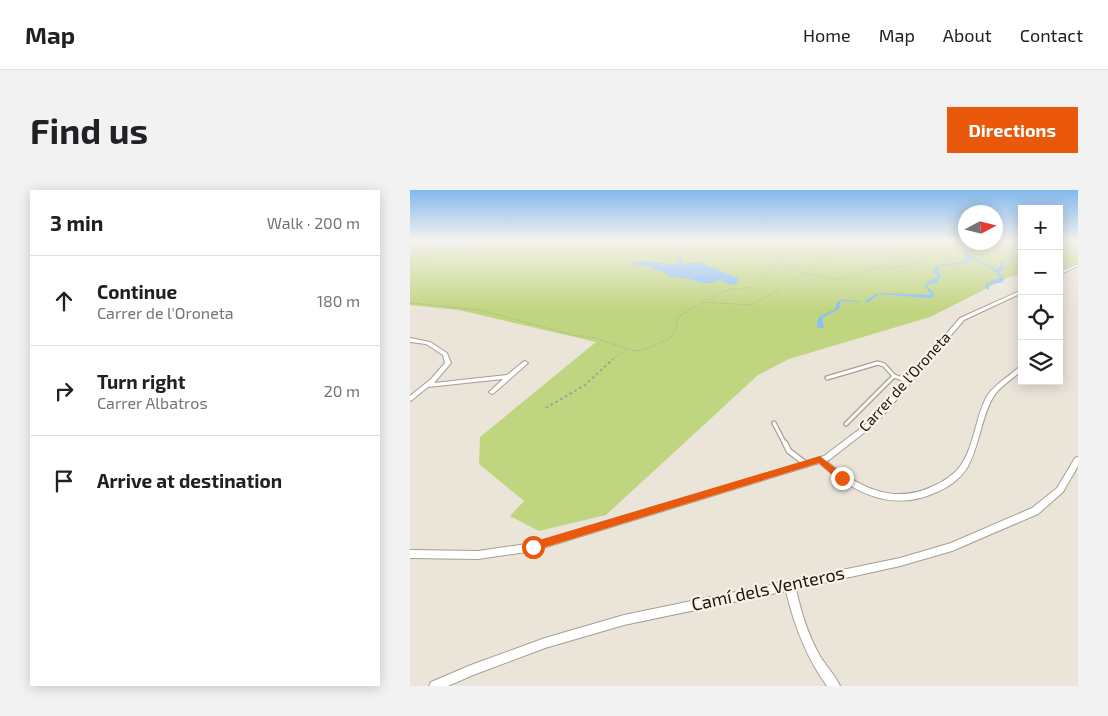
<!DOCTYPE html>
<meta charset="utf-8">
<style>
body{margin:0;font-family:"Exo 2",sans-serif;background:#f2f2f2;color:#202124}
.controls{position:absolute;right:15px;top:15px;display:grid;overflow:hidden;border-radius:0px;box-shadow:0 2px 12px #0003}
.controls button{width:45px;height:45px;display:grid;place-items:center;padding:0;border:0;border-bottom:1px solid #e0e0e0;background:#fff;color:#202124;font:25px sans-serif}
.compass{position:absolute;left:548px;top:15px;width:45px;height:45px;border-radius:50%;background:#fff;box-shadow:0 2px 12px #0003;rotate:83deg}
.stop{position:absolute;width:15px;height:15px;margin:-11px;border:4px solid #ea580c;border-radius:50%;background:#fff}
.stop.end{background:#ea580c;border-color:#fff;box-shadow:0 1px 5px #0008}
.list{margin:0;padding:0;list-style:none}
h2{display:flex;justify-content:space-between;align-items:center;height:65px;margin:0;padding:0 20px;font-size:21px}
h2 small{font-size:16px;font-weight:400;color:#757577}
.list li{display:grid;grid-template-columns:32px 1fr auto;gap:15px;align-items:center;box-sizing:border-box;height:90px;padding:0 20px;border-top:1px solid #e0e0e0}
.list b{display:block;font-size:19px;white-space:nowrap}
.list p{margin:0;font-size:16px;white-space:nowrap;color:#757577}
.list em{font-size:16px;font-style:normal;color:#757577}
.icon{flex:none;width:28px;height:28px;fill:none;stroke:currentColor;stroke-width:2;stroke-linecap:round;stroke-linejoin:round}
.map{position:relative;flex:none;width:668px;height:496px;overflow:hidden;border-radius:0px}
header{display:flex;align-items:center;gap:30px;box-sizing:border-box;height:70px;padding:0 25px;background:#fff;border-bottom:1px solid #e0e0e0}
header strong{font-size:24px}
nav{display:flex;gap:28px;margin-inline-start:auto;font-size:18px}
.intro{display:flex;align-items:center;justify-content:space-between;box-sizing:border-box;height:120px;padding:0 30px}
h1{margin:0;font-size:35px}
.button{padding:12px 22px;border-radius:0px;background:#ea580c;color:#fff;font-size:18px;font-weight:700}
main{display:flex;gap:30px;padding:0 30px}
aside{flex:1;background:#fff;border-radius:0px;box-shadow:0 2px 12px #0003}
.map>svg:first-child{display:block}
.green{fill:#c0d580}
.water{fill:#89bef7}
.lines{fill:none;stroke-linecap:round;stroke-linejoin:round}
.lane-far1-casing{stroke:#a49f93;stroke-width:5.5}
.lane-casing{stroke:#a49f93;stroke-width:7}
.street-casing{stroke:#a49f93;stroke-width:2}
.path-far1{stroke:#a39e95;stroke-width:1;stroke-dasharray:1 2;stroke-linecap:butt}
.path{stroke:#a39e95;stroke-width:2;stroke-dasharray:2.5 3;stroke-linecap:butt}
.lane-far1{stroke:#fff;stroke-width:3}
.lane{stroke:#fff;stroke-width:4.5}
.street{fill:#fff;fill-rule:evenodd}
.route{fill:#ea580c}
.labels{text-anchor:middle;stroke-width:4.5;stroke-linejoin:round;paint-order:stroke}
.street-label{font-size:15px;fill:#181612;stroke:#f9f3e6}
.near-street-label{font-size:18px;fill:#181612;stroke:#f9f3e6}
</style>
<header>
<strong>Map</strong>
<nav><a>Home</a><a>Map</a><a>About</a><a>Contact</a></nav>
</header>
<div class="intro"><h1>Find us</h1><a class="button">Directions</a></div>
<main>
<aside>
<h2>3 min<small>Walk · 200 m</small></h2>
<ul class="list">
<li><svg class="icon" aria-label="ahead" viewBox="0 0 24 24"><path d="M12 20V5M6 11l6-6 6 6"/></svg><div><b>Continue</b><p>Carrer de l'Oroneta</p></div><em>180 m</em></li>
<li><svg class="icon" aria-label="right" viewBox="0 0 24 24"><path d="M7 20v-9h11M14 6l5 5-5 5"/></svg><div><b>Turn right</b><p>Carrer Albatros</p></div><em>20 m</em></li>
<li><svg class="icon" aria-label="arrive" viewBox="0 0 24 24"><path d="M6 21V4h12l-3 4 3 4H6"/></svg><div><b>Arrive at destination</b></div></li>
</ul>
</aside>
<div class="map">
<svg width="668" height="496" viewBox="0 0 668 496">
<rect width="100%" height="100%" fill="#ebe5d9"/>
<!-- green -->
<g class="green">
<polygon points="0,51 555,51 556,52 612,51 612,85 599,87 520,127 379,169 348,185 196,325 129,341 100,326 114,311 69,274 70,247 186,152 49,120 0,115"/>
<polygon points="649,51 668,51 668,72 649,80"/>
</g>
<!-- water -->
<g class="water">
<polygon points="7,51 83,51 29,58 10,54"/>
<polygon points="560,55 565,56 561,57 557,64 587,79 591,76 590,71 612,70 593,72 594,79 589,82 594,88 593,92 578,95 579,99 577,100 575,94 591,87 578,76 560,68 559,73 530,76 528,82 531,86 527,93 519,94 517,96 523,102 524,107 518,108 469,104 459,112 431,111 429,119 412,128 414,138 408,138 407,133 409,127 425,119 427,112 432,109 454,112 466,104 473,103 521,105 515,96 517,92 528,87 523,80 526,76 555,71 556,67 554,61"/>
<path d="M267,63l7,10c7,1 13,-1 20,1 12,4 20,10 33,13l2,4c-7,9 -13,1 -19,-1l-9,3h-10l-11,-4 -20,-2 -7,-5 -12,-3 -1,-3h-11l-8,-3c16,-6 33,4 49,0z"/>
</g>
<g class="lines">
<!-- lane-far1 casing -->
<g class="lane-far1-casing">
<g id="lane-far1">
<polyline points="417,188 468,173 474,175 484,186 498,191"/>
<polyline points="364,233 375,254"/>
<polyline points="436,234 484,186"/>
</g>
</g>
<!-- lane casing -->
<g class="lane-casing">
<polyline id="lane" points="375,253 379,261 396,274"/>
</g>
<!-- street casing -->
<g class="street-casing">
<g id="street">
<polygon points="668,74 668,76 649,85 649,82"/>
<path d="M612,100v3l-58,27 -84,99 -15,13 -36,28 -3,1c31,25 66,44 105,26 12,-5 23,-12 30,-22 14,-21 14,-47 26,-69 7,-11 21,-19 31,-28h4v2c-9,9 -22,16 -28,26 -13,20 -14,50 -27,72 -7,11 -18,19 -30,24 -46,21 -82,1 -118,-29l-286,88 -55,8 -68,-1v-8l68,1 55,-8 291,-87 37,-28 15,-13 84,-97z"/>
<polygon points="0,148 20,152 37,163 41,173 24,193 97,185 113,172 115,171 118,173 84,203 82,204 79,202 93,189 18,197 2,210 0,211 0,206 21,189 35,173 33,165 16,154 0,152"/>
<path d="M668,267v9l-15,26 -25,22 -86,37 -52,15 -104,23c5,23 12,46 24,67 6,10 15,19 20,30h-13c-21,-29 -33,-61 -41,-95l-162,34 -79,23 -72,27 -25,11h-19l2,-4 40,-17 74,-27 79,-23 276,-57 51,-15 81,-35 25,-20 18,-30z"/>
</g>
</g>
<!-- path-far1 -->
<g class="path-far1">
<path d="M471,51l1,12c12,8 27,8 41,9"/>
<polyline points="419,63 442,51"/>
<polyline points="553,65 560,66"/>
<polyline points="426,66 450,63 473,64"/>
<polyline points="564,67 564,69"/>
<polyline points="0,70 47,62 86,51"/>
<polyline points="267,70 271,70"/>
<polyline points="590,70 594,72"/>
<polyline points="544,72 547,75"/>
<polyline points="588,86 594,85"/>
<polyline points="479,107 482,104"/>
<path d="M301,110c22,-23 43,4 63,-36l5,-1 25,10 39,7 30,-11 38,-3 27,-14"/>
<polyline points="0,113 70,120 163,145 185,148 224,161 237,159 259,149 266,139 267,128 292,112 342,115 425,65 459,51"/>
<polyline points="447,113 449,110"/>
<polyline points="202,170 217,159"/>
</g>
<!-- path -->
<polyline class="path" points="136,218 175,195 203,169"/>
<!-- lane-far1 -->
<use href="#lane-far1" class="lane-far1"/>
<!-- lane -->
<use href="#lane" class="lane"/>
<!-- street -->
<use href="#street" class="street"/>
</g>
<!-- sky -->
<linearGradient id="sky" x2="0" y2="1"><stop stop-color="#82b8ee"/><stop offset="0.42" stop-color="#f6f3ee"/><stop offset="1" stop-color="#f6f3ee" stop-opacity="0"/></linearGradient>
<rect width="668" height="120" fill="url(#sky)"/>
<!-- route -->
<polygon class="route" points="410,266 435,286 435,291 429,291 409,273 123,361 118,357 123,352"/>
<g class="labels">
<!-- street labels -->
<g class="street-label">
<text transform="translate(495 192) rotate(-48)" y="5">Carrer de l'Oroneta</text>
</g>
<!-- near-street labels -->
<g class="near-street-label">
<text transform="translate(358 399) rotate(-12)" y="6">Camí dels Venteros</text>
</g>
</g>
</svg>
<div class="controls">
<button>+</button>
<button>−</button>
<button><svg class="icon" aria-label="locate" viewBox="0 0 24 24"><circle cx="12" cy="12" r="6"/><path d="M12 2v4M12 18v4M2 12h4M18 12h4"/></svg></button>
<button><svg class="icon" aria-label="layers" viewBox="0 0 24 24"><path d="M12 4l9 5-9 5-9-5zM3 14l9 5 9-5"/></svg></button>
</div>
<svg class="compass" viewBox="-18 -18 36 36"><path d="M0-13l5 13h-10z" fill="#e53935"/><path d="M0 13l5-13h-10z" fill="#757577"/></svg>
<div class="stop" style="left:123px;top:357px"></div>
<div class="stop end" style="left:432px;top:288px"></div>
</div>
</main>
